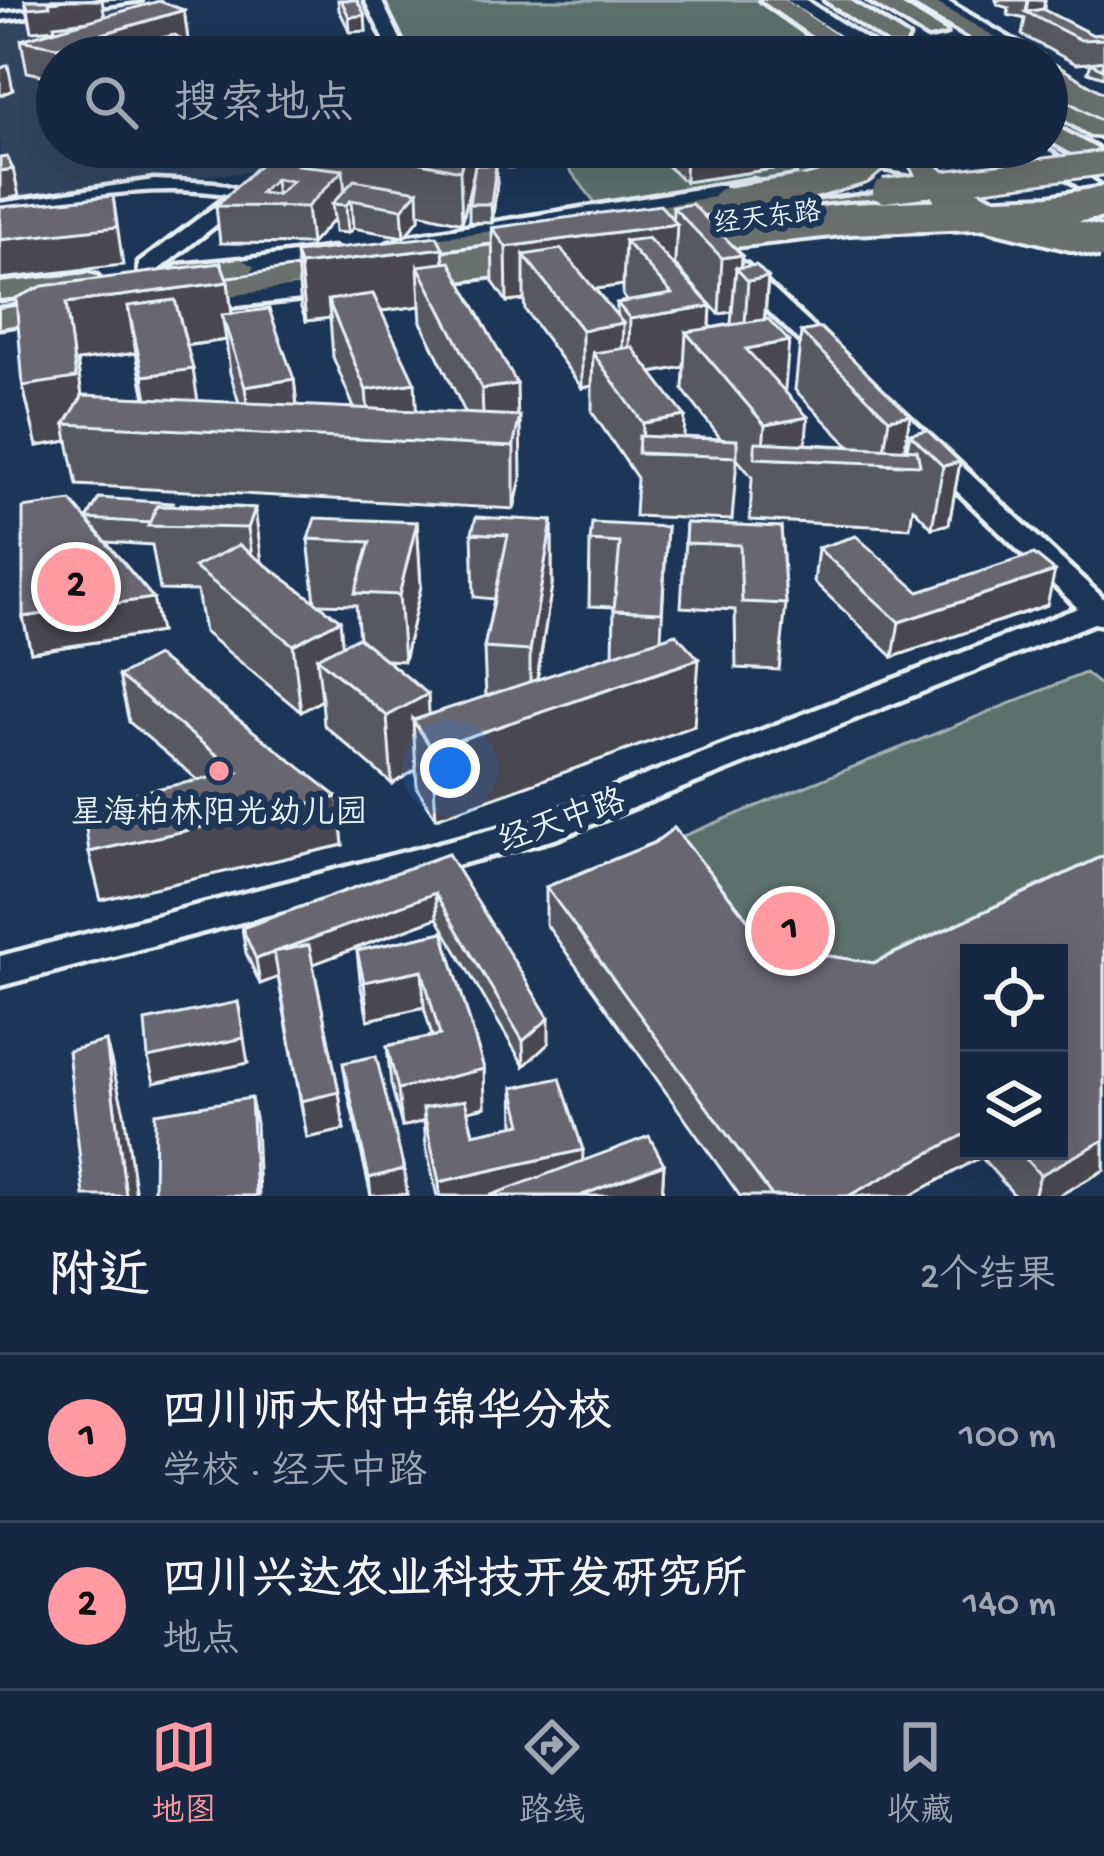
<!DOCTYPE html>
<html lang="zh">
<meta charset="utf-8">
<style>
body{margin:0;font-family:"Gochi Hand","LXGW WenKai TC",sans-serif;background:#23344c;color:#f1f3f6}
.controls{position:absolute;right:36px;bottom:36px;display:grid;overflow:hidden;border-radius:0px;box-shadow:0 12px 48px #0002}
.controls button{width:108px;height:108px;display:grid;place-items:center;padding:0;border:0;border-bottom:3px solid #35445a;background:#162841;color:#f1f3f6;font:60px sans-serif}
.you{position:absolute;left:450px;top:768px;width:42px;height:42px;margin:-30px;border:9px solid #fff;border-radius:50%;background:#1a73e8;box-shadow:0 0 0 18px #1a73e833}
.badge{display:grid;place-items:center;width:78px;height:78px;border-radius:50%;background:#ff9aa2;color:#111;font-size:39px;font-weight:700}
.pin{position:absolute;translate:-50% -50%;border:6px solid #fff;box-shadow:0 3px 12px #0006}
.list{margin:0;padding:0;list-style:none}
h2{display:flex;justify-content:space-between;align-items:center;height:156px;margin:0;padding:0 48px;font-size:51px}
h2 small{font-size:39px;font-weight:400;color:#9ea6b1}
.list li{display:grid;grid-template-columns:78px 1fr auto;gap:36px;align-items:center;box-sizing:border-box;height:168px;padding:0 48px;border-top:3px solid #35445a}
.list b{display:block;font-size:45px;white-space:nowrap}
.list p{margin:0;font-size:39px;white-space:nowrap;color:#9ea6b1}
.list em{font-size:39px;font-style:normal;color:#9ea6b1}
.icon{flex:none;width:66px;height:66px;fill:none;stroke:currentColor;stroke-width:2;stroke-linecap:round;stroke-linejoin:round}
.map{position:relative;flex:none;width:1104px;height:1196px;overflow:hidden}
.search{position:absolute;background:#162841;box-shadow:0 12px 48px #0002;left:36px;right:36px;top:36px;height:132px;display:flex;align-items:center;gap:30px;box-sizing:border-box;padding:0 42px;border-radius:66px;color:#9ea6b1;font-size:45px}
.sheet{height:492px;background:#162841}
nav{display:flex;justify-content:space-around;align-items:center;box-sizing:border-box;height:168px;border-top:3px solid #35445a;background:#162841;font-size:33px;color:#9ea6b1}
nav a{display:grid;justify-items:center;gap:6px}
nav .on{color:#ff9aa2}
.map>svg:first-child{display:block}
.built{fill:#33445f}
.green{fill:#5c716c;stroke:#a2b1b2;stroke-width:3}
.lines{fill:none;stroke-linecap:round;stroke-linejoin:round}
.street-casing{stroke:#e8f1f8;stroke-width:9}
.secondary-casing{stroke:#e8f1f8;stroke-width:9}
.primary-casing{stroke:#e8f1f8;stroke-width:9}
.highway-casing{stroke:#e8f1f8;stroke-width:9}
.street{fill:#1d3557;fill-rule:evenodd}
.secondary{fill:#1d3557;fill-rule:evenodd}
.primary{fill:#6b706d;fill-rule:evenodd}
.highway{fill:#6b706d;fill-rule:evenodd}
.highway-bridge-far1-casing{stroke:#e8f1f8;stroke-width:28;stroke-linecap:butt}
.highway-bridge-casing{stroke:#e8f1f8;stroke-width:38;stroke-linecap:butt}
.path-bridge{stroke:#e8f1f8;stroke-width:3;stroke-dasharray:6 6;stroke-linecap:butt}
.highway-bridge-far1{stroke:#6b706d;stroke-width:22}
.highway-bridge{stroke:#6b706d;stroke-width:30}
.wall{fill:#595861;stroke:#e8f1f8;stroke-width:3;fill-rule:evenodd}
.shaded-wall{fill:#48474f;stroke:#e8f1f8;stroke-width:3}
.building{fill:#676671;stroke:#e8f1f8;stroke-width:3;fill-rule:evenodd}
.poi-dot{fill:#ff9aa2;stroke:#1d3557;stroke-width:4.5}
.labels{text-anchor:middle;stroke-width:12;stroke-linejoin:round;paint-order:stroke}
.far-street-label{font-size:27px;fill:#e8f1f8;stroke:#1d3557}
.poi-label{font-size:33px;fill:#e8f1f8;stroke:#1d3557}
.street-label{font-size:33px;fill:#e8f1f8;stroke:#1d3557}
</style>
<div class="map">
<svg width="1104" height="1196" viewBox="0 0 1104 1196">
<rect width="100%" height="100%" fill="#1d3557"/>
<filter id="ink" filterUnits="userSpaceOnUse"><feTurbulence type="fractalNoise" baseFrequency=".00833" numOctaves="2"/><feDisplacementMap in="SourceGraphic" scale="24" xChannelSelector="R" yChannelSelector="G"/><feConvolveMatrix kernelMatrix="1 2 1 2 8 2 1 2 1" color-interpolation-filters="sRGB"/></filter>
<g filter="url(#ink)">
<!-- built -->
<polygon class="built" points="123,3 134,28 192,23 185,43 194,57 57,57 57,147 298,147 276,165 250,172 65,189 0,202 0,14"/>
<!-- green -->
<g class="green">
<polygon points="381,0 771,0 855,57 409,57"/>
<polygon points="396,147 989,147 999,154 762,188 597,205 566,165 508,168 505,157 468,158"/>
<polygon points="1085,673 1104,688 1104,855 854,971 782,963 678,838"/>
</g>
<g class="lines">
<!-- street casing -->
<g class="street-casing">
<g id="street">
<polygon points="110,0 141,0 0,20 0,14"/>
<path d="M154,180l61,3 36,10 -7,4c-83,-17 -162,0 -244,14v-8z"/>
</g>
</g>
<!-- secondary casing -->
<g class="secondary-casing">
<g id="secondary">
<polygon points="365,0 381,0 409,57 393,57"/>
<polygon points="786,0 805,0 893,57 873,57"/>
<polygon points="926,0 945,0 1041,57 1021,57"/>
<polygon points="294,147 316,147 158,270 154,281 138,281 139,263"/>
<polygon points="1020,147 1043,147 1104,188 1104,203"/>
<polygon points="865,155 920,164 959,185 949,191 908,173 858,165 858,157"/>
<polygon points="753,180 760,182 760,190 404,249 393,243 404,237"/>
<polygon points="333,248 344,254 341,259 241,274 230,267 241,260"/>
<polygon points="738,262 746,264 843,355 843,365 825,365 730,274 730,264"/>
<polygon points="341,282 349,284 349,294 191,311 180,304 191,297"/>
<polygon points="878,393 887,396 1104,599 1104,625 1094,623 555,839 0,986 0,956 533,819 1078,608 869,406 865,401"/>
</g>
</g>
<!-- primary casing -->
<g class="primary-casing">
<g id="primary">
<polygon points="241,259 254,267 250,273 179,281 166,273 179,265"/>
<polygon points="88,274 97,276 101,282 97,288 0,299 0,283"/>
</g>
</g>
<!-- highway casing -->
<g class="highway-casing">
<g id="highway">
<polygon points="761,0 785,0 868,57 842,57"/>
<polygon points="825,0 849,0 908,38 905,43 889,43"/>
<polygon points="868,0 893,0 946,33 928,37"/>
<polygon points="906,0 931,0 1030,57 1003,57"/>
<polygon points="1047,92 1104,123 1104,136 1090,135 1047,109"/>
<polygon points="1047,122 1104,153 1104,172 1047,139"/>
<polygon points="892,192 901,194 905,200 901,206 814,218 801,210 814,202"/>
<polygon points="727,195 740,203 736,209 614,229 600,221 614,213"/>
<polygon points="545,225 555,227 559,233 555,239 389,259 375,251 389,243"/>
<polygon points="351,261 365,270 361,276 178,304 163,295 178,286"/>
<polygon points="66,300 77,303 81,309 77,315 0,327 0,309"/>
</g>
</g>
<!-- street -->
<use href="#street" class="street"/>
<!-- secondary -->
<use href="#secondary" class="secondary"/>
<!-- primary -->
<use href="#primary" class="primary"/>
<!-- highway -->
<use href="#highway" class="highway"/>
<!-- highway-bridge-far1 casing -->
<g class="highway-bridge-far1-casing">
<g id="highway-bridge-far1">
<polyline points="1047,74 1104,108"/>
<polyline points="913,147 926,171 951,194"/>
<polyline points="884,191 1104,163"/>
<polyline points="786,194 862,172 892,147"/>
</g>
</g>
<!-- highway-bridge casing -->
<g class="highway-bridge-casing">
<g id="highway-bridge">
<polyline points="946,191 994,216 1104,243"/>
<polyline points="727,203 801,191"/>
<polyline points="671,239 849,219 1050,211 1104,202"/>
<polyline points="434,269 541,255"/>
</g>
</g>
<!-- path-bridge -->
<polyline class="path-bridge" points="942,147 963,160"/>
<!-- highway-bridge-far1 -->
<use href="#highway-bridge-far1" class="highway-bridge-far1"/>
<!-- highway-bridge -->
<use href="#highway-bridge" class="highway-bridge"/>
</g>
<!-- wall -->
<g class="wall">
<polygon points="25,0 102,0 104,17 184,10 188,40 184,42 193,48 194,57 160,57 157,55 156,50 134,57 57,57 57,78 27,72 21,40 89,21 54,25 55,29 32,31"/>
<polygon points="338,0 357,0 365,15 366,31 350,32 339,10"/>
<polygon points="996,0 1045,0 1044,10 1093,35 1104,34 1104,77 1088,72 1091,63 1076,64 1022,35 1025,19 1008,15 1009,8 998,5"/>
<polygon points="252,147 474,147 475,165 497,183 492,223 469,222 469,204 475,167 462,223 419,213 419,219 404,237 353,228 348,233 335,232 334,219 311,244 220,243 216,206 285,156 284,148 276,154 252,150"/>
<polygon points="652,147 867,147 866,155 685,182 652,152"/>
<path d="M673,207l69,48 -1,12 27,10 -3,42 19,72 21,53 44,2 -54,-56 6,-58 109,83 -6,34h3l3,-15 50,28 -11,62 -17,4 -19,-20 -3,20 -160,-8 2,-43 -15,-18 -5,61 -97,-4 2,-38 -45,-66v-26l-10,2 -57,-78 -1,-10 -17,2 -14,-20 -1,-54 181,-8zM675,265l44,49 13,-2 -1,12 -21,4 1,-22zM623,285v11l4,5 -10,2v13l-22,-27zM684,367l-1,23 38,49 -37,-2 -32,-64z"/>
<path d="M443,248l1,15 73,153 4,62 -7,31 -437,-24 -9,-44 -31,5 -14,-60 198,-123 7,19 4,32 62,65 3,27 57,2 -21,-51 -3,-39 -24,3 -5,-13 -5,-55zM420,306l1,16 45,92 -50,-3 -35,-100zM226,340l4,33 9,30 -42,-2 -11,-55zM136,353l9,45 -63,-1 -5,-36z"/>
<path d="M174,506l80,2 8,54 53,40 -7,-63 109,-17 4,64 -17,75 -18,-1 43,55 57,-18 -2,-49 10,-49 -20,-2 -2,-64 80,-12v64l-15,95 76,-25 1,-48 -25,-1 1,-65 77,-14 -6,112 33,87 -258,92 -19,-30 -1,-18 -24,14 -68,-59 -2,-25 -21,12 -97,-80 -7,-41 -37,-1 -8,-45 -46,-3 47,56 7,34 -129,20 -8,-35 65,-96 -1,-2zM318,604l38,1 3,34 -17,6z"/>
<polygon points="686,523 781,527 786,604 779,670 736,668 735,610 681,607"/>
<polygon points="818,548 919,592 1047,605 893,657 814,582"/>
<polygon points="119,676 338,797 343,845 101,900 89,852 198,780 129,722"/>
<path d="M674,828l96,119 104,16 230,-107v314l-46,26h-43l-34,-39 -71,39h-170l-194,-272v-37l108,-44zM969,953h90v198h-90z"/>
<polygon points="448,854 549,1043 524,1066 437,918 313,964 339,1092 344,1130 307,1138 278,977 260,984 246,953 242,928"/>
<polygon points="443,932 484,1069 485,1107 467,1111 473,1134 514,1126 513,1088 582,1161 664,1164 662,1196 437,1196 426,1146 424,1121 402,1127 391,1084 387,1046 432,1036 424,1007 368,1020 361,988 357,951"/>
<polygon points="343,1063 404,1169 407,1194 371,1196 347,1088"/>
</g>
<!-- shaded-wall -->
<g class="shaded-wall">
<polygon points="67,0 102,0 105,19 54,25 55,29 32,31 28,8 49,2"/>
<polygon points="1028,0 1045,0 1043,11 1026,12"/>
<polygon points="184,10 188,40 166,47 155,39 156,50 134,57 59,57 58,47"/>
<polygon points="365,15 366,31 350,32 349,17"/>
<polygon points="8,65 13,90 0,96 0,69"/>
<polygon points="466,147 474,147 475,166 462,223 460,171"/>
<polygon points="686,147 867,147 866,155 685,182"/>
<polygon points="496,165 497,183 492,223 491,204"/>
<polygon points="13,169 19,196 0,200 0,171"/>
<polygon points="343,170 346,205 332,204 334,219 311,244 307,207"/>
<polygon points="275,179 278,207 260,193"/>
<polygon points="418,191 419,219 404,237 402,209"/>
<polygon points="113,196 123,265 0,279 0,240"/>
<polygon points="351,200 353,228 348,233 346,205"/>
<polygon points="677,224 674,278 625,241 623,285 556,295 524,255 524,300 507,302 506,247"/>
<polygon points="443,248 446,303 418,266 420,306 335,317 328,300 330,318 306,321 300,265"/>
<polygon points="742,255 741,273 736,268 732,312 719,314 722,258"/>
<polygon points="768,277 763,334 744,337 748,281"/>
<polygon points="228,282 235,339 222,315 226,340 138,352 128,306 136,353 77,361 86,425 65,424 68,441 37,446 23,386 66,303"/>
<polygon points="711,306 708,358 686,332 684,367 628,377 630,319"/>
<polygon points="623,323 621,381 593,353 592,386 582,388 582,330"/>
<polygon points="789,341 784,400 746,349"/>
<polygon points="193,369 202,429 152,428 143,376"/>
<polygon points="294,379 300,436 251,433 245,387"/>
<polygon points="415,383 418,442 370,439 366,390"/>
<polygon points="517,384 518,427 520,416 521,478 514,509 514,444 484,445 482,389"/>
<polygon points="910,415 902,465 882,464 889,419"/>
<polygon points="685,416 683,455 642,454 643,423"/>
<polygon points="808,417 804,460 762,458 765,425"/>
<polygon points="960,462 949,524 932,528 943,466"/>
<polygon points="255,508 263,572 257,593 248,528"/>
<polygon points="552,521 552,585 531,716 699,659 694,726 436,818 432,749 530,716 530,651"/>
<polygon points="417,522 421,586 404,661 399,595"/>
<polygon points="1055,571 1047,605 893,657 899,622"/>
<polygon points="153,598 160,632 31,652 23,617"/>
<polygon points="340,620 346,682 317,658 322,700 301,712 293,645"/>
<polygon points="428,694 431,748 413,720 416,770 392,784 387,716"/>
<polygon points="338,797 343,845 101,900 89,852"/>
<polygon points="435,893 437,918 260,984 256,959"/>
<polygon points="422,970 424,1007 368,1020 364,982"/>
<polygon points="238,1002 248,1063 154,1083 148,1058"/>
<polygon points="549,1018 549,1043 524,1066 523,1041"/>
<polygon points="106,1041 124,1112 136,1196 126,1196"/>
<polygon points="484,1069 485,1107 426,1121 423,1108 424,1121 402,1127 398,1089"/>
<polygon points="339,1092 344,1130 307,1138 301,1101"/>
<polygon points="251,1098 256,1123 259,1196 256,1196"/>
<polygon points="969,1132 969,1151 983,1151 981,1157 910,1196 848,1196"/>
<polygon points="1104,1140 1104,1170 1058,1196 1034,1196 1040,1175"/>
<polygon points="583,1150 582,1188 545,1196 440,1196 439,1182"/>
<polygon points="664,1164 662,1196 580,1196"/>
<polygon points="404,1169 407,1194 371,1196 369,1178"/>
</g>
<!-- building -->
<g class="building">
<polygon points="25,0 67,0 49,2 50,6 28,8"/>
<polygon points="341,0 357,0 365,15 349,17"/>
<polygon points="159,1 184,10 58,47 21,40"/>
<polygon points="1042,9 1093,35 1104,34 1104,39 1081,40 1026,12"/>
<polygon points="175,35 193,48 167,48 155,39"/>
<polygon points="320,45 322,57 309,57 307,46"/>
<polygon points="686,50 694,57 630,57"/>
<polygon points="347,51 369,54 365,57 339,57"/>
<polygon points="1103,61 1103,69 1090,63"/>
<polygon points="345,147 416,147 425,149 426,147 466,147 460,171"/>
<path d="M271,154l34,4 -7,7 45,5 -36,37 -91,-1zM275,179l17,2 -15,14 -17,-2z"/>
<polygon points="7,157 13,169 0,171 0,158"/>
<polygon points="475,165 496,165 491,204 469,204"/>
<polygon points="354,180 418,191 402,209 351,200 346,205 332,204"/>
<polygon points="113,196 117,227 0,240 0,207"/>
<polygon points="692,204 742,255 722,258 673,207"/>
<polygon points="660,205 677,224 506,247 492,228"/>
<polygon points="437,236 443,248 300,265 296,253"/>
<polygon points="648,238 711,306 630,319 617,303 672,294 625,241"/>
<polygon points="561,249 623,323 582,330 524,255"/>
<polygon points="450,262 517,384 482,389 418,266"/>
<polygon points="221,263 228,282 66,303 76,378 23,386 16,298 43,286"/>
<polygon points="756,265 768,277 748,281 736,268"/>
<polygon points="373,294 415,383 366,390 328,300"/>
<polygon points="175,300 193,369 143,376 128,306"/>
<polygon points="269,309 294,379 245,387 222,315"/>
<polygon points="768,319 789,341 746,349 808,417 765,425 686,332"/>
<polygon points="821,328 910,415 889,419 801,332"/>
<polygon points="632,347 685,416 643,423 593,353"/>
<polygon points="83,395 520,416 513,447 65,424"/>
<polygon points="927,430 960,462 943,466 910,434"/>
<polygon points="639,436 737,440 737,457 638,453"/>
<polygon points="755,442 917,450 920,465 755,458"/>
<polygon points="99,498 173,503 171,506 157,506 150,523 87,519"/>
<polygon points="71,501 153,598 23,617 23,508"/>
<polygon points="181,504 254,508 179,506"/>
<polygon points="157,506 255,508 248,528 148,526"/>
<polygon points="476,517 552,521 530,651 484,648 508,535 472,533"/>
<polygon points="315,518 417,522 399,595 355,593 370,542 308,539"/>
<polygon points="592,523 667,527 662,612 614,610 620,543 590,541"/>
<polygon points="686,523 781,527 786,604 742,602 740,545 685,543"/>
<polygon points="856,536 919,592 1034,554 1055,571 899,622 818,548"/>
<polygon points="239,545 340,620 293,645 194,567"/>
<polygon points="676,634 699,659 432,749 413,720"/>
<polygon points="358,637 428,694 387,716 317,658"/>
<polygon points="157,656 338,797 89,852 83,804 238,772 119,676"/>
<polygon points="674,828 770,947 874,963 1104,856 1104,1140 1040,1175 1019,1151 1059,1151 1059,953 969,953 969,1132 848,1196 772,1196 546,887 654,843"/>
<polygon points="448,854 549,1018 523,1041 435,893 256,959 242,928"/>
<polygon points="443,932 484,1069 398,1089 387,1046 440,1035 422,970 364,982 357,951"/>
<polygon points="309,945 339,1092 301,1101 274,952"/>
<polygon points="238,1002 244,1038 148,1058 145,1021"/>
<polygon points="106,1041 126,1196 84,1196 68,1051"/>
<polygon points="376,1056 404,1169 369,1178 343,1063"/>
<polygon points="560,1078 583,1150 439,1182 423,1108 465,1100 473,1134 522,1124 513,1088"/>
<polygon points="251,1098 256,1196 154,1196 155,1113"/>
<polygon points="649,1136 664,1164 580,1196 489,1196"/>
</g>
</g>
<!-- markers -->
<circle class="poi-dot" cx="219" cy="771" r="12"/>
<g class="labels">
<!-- far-street labels -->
<g class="far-street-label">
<text transform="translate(767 216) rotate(-7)" y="9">经天东路</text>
</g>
<!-- poi labels -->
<g class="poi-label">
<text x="219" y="822">星海柏林阳光幼儿园</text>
</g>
<!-- street labels -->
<g class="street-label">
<text transform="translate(561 818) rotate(-19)" y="12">经天中路</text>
</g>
</g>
</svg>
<div class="controls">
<button><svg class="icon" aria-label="locate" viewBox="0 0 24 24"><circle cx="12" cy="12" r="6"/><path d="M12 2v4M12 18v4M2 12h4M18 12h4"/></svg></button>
<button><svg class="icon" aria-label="layers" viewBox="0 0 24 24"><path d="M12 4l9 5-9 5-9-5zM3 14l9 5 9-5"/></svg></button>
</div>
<div class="you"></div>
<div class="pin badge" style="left:790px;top:931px">1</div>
<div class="pin badge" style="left:76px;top:587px">2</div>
<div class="search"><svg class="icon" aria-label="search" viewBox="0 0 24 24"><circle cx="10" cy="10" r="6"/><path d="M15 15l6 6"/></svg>搜索地点</div>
</div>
<section class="sheet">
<h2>附近<small>2个结果</small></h2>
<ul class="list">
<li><span class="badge">1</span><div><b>四川师大附中锦华分校</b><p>学校 · 经天中路</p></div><em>100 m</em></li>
<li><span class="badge">2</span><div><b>四川兴达农业科技开发研究所</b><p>地点</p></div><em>140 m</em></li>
</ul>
</section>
<nav>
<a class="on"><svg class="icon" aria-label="map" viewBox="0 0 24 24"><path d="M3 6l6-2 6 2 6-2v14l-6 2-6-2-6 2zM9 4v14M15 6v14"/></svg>地图</a>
<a><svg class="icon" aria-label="directions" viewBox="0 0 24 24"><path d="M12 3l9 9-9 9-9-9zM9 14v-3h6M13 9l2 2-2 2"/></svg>路线</a>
<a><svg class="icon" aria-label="saved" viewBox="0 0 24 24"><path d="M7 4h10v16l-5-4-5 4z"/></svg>收藏</a>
</nav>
